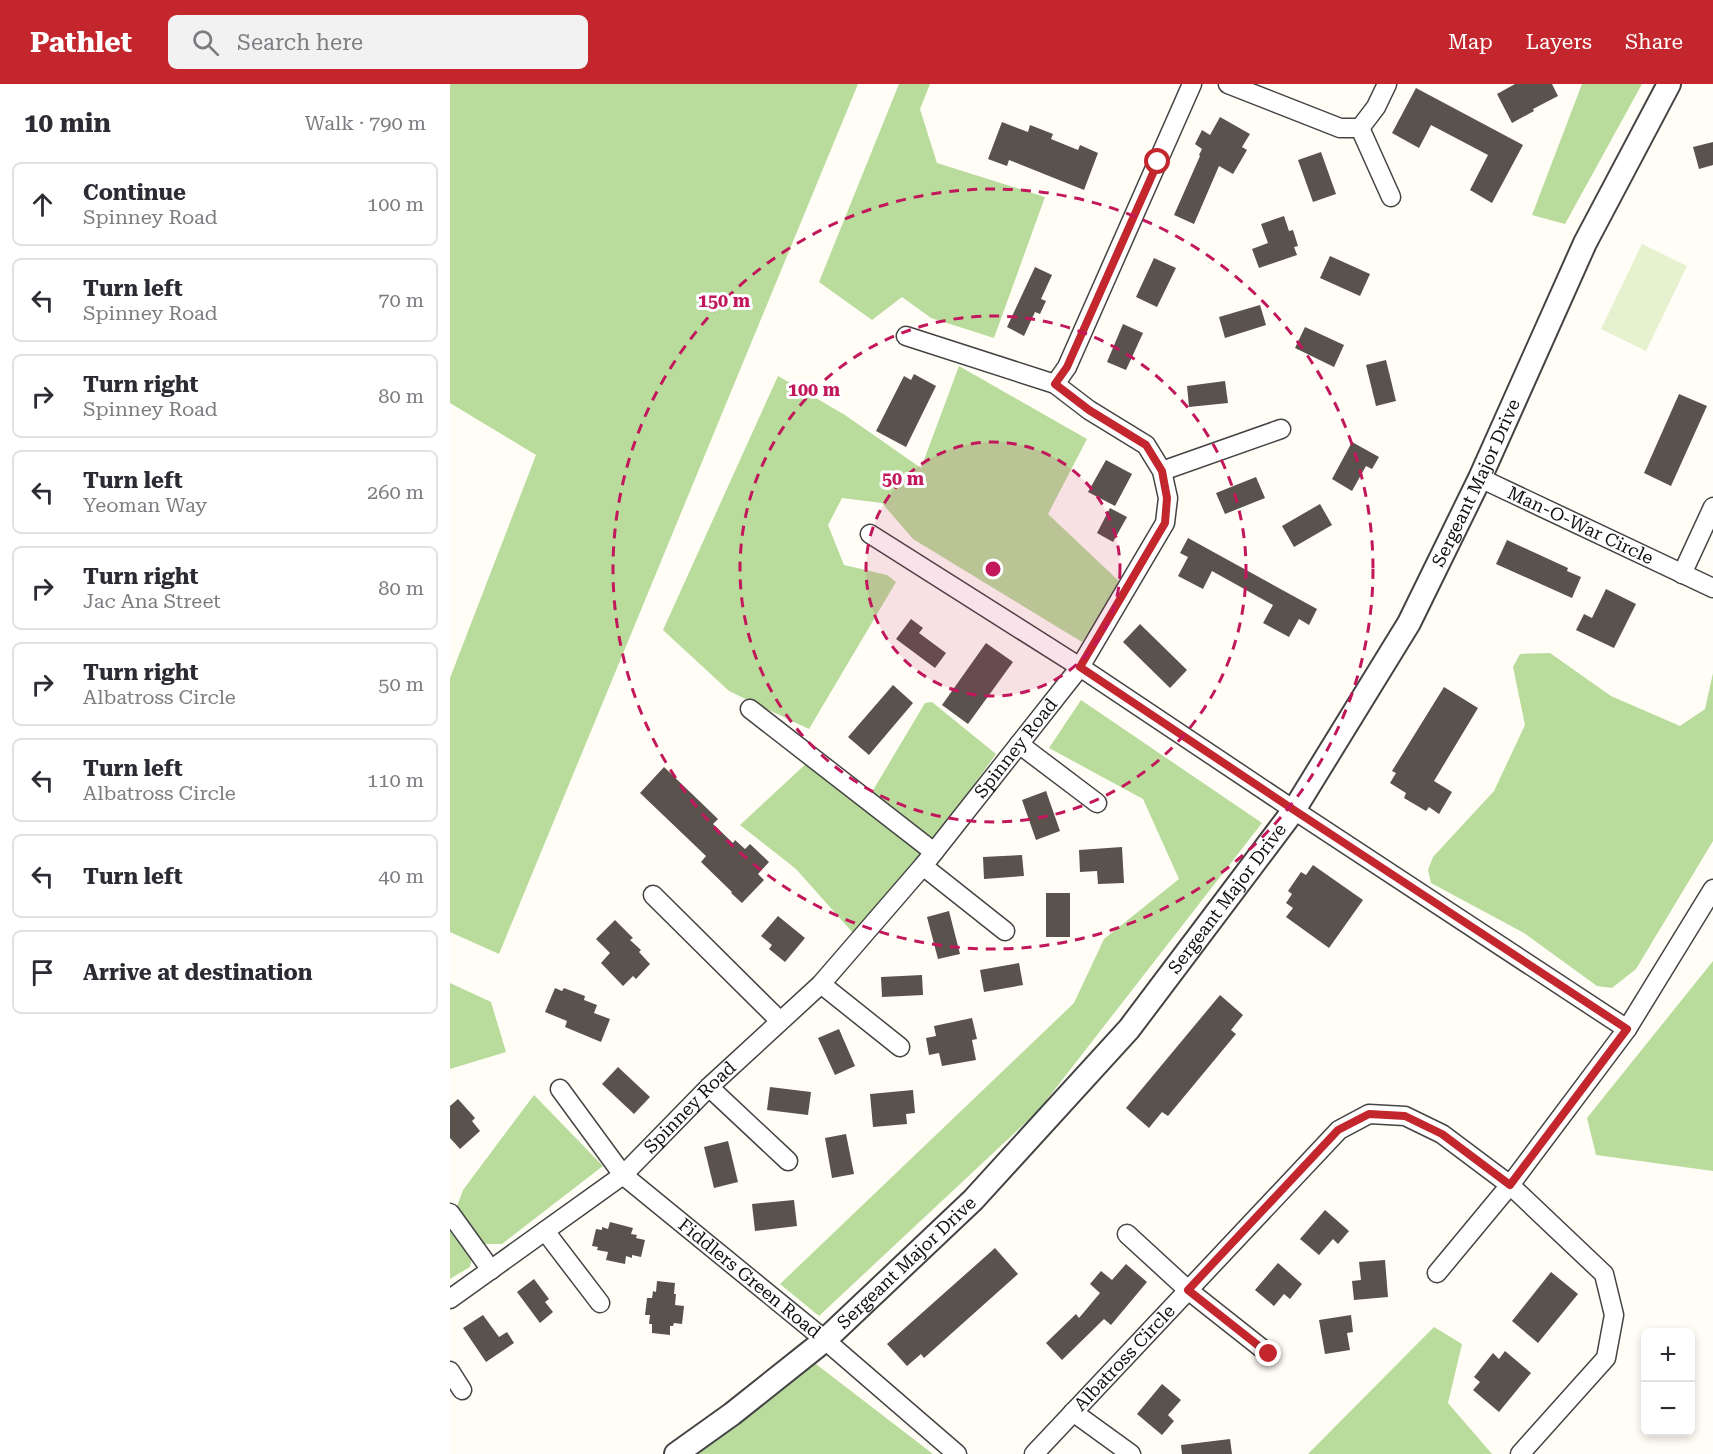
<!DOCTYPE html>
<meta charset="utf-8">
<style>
body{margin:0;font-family:"Roboto Serif",serif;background:#f2f2f3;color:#2b2b33}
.controls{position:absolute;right:18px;bottom:18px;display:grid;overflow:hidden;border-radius:9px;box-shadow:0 3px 9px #0003}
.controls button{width:54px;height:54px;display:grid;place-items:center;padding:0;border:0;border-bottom:2px solid #e1e1e2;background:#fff;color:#2b2b33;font:30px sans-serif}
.stop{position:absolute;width:18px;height:18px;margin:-14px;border:4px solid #c4262e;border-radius:50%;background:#fff}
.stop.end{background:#c4262e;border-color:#fff;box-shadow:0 2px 6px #0008}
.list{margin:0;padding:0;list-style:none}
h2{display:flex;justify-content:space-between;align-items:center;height:78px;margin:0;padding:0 24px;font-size:26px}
h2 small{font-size:20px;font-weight:400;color:#7c7c81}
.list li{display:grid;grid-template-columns:39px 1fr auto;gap:18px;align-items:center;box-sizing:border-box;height:84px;margin:0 12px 12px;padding:0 12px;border:2px solid #e1e1e2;border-radius:9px}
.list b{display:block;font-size:22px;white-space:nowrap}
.list p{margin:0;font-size:20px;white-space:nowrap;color:#7c7c81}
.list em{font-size:20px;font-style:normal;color:#7c7c81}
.icon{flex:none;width:33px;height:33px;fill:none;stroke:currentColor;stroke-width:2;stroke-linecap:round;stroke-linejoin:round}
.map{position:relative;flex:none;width:1263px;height:1370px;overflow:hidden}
header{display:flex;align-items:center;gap:36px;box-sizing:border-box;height:84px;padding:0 30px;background:#c4262e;color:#fff}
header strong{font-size:28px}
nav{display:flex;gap:33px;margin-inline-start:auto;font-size:21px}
.search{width:420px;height:54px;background:#f2f2f3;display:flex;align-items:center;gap:15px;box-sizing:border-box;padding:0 21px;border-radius:9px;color:#7c7c81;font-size:22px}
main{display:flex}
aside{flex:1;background:#fff}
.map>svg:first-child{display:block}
.forest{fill:#b9dc9c}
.pitch{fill:#e6f2cf}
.building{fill:#5a524d}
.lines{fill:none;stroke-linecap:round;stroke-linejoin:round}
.minor-casing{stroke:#444;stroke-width:21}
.tertiary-casing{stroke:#444;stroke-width:26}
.minor{stroke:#fff;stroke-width:18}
.tertiary{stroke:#fff;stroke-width:22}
.route{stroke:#c4262e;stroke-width:8}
.ring{fill:none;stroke:#c2185b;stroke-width:3;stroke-dasharray:10 8}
.labels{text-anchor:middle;stroke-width:6;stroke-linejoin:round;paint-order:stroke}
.street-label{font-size:18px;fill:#111;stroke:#fff}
.centre{fill:#c2185b;stroke:#fff;stroke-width:3}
.ring-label{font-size:18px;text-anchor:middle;font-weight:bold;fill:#c2185b;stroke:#fff;stroke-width:6;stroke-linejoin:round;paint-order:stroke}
</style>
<header>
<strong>Pathlet</strong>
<div class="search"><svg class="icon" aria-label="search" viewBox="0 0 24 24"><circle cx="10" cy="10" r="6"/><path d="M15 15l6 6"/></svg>Search here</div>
<nav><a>Map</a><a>Layers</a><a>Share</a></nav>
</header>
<main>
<aside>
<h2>10 min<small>Walk · 790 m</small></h2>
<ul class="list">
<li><svg class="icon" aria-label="ahead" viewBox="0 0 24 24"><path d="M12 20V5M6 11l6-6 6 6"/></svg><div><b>Continue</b><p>Spinney Road</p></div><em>100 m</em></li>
<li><svg class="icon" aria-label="left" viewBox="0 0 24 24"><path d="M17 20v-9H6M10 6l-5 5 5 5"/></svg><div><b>Turn left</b><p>Spinney Road</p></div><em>70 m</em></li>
<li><svg class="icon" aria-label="right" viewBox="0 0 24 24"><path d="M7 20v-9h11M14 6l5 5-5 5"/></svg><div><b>Turn right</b><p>Spinney Road</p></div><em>80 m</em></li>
<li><svg class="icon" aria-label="left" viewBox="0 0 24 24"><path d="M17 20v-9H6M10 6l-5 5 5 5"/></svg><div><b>Turn left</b><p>Yeoman Way</p></div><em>260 m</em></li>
<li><svg class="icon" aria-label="right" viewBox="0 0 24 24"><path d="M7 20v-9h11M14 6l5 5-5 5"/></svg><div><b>Turn right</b><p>Jac Ana Street</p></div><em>80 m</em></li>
<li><svg class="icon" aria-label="right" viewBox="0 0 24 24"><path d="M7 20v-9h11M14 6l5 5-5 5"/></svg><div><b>Turn right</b><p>Albatross Circle</p></div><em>50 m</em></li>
<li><svg class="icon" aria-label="left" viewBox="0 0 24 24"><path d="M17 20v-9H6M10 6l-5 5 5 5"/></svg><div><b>Turn left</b><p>Albatross Circle</p></div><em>110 m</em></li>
<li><svg class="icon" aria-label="left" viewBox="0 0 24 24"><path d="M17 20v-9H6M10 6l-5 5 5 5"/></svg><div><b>Turn left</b></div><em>40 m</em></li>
<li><svg class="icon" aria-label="arrive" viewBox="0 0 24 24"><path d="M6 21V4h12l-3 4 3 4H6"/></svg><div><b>Arrive at destination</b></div></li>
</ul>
</aside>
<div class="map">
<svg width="1263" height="1370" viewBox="0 0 1263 1370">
<rect width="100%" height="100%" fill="#fffdf5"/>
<!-- forest -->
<g class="forest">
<polygon points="0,0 408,0 49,870 0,848 0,594 86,371 0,319"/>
<polygon points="449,0 480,0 470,25 487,79 595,113 544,254 481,234 452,213 422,236 369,198"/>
<polygon points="1132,0 1192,0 1115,140 1082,131"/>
<polygon points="509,282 637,355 598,430 672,500 632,558 463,455 432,419 392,414 378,441 394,481 437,491 446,498 359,645 279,607 213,546 328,292 395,331 471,384"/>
<polygon points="1100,569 1161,612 1230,642 1255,625 1263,589 1263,757 1186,885 1162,904 1147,902 1074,849 981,799 978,786 983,773 1044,707 1075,641 1063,583 1070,570"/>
<polygon points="631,616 812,739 588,1027 369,1232 330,1200 624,919 654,855 729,795 693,715 599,664"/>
<polygon points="482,618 546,670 456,795 403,849 346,785 290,741 359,677 413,723 475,619"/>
<polygon points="1263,877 1263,1087 1146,1071 1137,1034"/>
<polygon points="0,899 41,918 56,968 0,985"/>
<polygon points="84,1011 153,1082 52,1160 34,1160 6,1125 13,1106"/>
<polygon points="0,1142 22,1174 20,1183 0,1195"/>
<polygon points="984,1243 1012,1260 998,1319 1042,1370 858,1370"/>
<polygon points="362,1277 483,1370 232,1370"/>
</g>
<!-- pitch -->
<polygon class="pitch" points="1192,160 1237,182 1196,267 1151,245"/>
<!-- building -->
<g class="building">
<polygon points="1065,0 1102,0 1108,12 1083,25 1084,27 1062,39 1047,10"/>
<polygon points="966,4 1073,61 1042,119 1020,106 1038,71 981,41 969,64 942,49"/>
<polygon points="770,33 800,50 792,63 797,66 783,90 769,82 744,140 724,131 750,72 749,71 752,65 745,60 752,46 760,51"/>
<polygon points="552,38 578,48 580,41 603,50 601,55 628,66 630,61 648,69 634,106 559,76 557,82 538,75"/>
<polygon points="1263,58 1263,81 1249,85 1243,63"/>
<polygon points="871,68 886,110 863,118 848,76"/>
<polygon points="834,132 839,147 843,146 848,162 844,163 847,171 809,184 802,165 818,159 811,140"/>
<polygon points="880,172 920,190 910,212 870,194"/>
<polygon points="704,174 726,184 707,223 686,213"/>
<polygon points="585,183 602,191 591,215 596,217 590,230 585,228 574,252 557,243"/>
<polygon points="810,221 816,241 775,254 769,233"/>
<polygon points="673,240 693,249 676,286 657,278"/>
<polygon points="855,243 894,261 884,283 845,264"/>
<polygon points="936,276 946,317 926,322 916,281"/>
<polygon points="464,290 486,302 456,363 426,347 454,292 461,296"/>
<polygon points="775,297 778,319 739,323 737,302"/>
<polygon points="1229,310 1257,322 1221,402 1194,389"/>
<polygon points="902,358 929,373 922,385 916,382 902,407 882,395"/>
<polygon points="656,376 682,390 665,422 638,408"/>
<polygon points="806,393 815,414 775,430 766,409"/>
<polygon points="870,420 882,441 844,463 832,442"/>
<polygon points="660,424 677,433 663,458 647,449"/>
<polygon points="738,454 867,525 859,541 849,535 839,553 813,539 823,521 762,487 753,505 728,492 738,473 730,469"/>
<polygon points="1057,456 1118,484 1117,487 1131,493 1122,514 1046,480"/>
<polygon points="1156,505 1186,520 1164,564 1126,546 1134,530 1142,534"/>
<polygon points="461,535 473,544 469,549 496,569 485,584 446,555"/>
<polygon points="690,540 737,586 720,604 673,558"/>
<polygon points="536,559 563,578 518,640 492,621"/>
<polygon points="443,601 463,619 419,671 398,653"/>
<polygon points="994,603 1028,624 984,697 1002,708 989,730 979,723 976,727 954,714 956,709 940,699 946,689 942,687"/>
<polygon points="214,683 268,735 263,740 283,759 285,756 295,765 300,760 319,778 308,790 314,796 292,819 281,809 282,808 251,778 256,772 190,709"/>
<polygon points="596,707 610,747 586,756 572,716"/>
<polygon points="672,763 674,799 648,800 647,787 630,788 629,766"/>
<polygon points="572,771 574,792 534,795 533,773"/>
<polygon points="863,781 913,816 879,864 836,833 843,824 836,819 842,810 838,807 851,788 856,791"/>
<rect x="596" y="809" width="24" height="44"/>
<polygon points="499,827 510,870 488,875 477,833"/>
<polygon points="328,832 355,854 335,878 319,865 322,861 311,852"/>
<polygon points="165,836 183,854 180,856 191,866 189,868 200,880 186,895 183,892 173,902 151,879 160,869 146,855"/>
<polygon points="569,879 573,901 534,908 530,886"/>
<polygon points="472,891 473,911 432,913 431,893"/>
<polygon points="105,904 112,907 114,904 135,912 134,916 147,921 144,929 160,935 151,958 115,943 117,937 95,928"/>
<polygon points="770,911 793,931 781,946 786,950 718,1032 712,1028 699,1044 676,1024"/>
<polygon points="522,934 527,955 522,956 526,976 492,982 489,969 479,971 476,954 486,952 484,942"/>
<polygon points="389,945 405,982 385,991 368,954"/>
<polygon points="168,983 200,1013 184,1030 152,1000"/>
<polygon points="320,1003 361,1008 358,1031 317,1026"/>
<polygon points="463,1006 465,1029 456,1030 457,1040 423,1043 420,1010"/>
<polygon points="8,1015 25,1034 22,1037 30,1047 10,1065 0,1054 0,1022"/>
<polygon points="396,1050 404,1090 382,1094 375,1054"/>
<polygon points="278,1057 288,1098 264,1104 254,1063"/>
<polygon points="344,1116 347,1142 305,1147 302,1120"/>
<polygon points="875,1126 899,1147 888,1160 883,1155 869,1171 850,1155"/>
<polygon points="160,1138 183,1144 181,1150 187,1151 186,1154 195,1156 191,1173 182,1171 182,1174 176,1172 175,1180 156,1176 158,1168 147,1166 148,1163 142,1162 146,1145 152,1146 152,1143 158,1145"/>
<polygon points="545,1164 568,1190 474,1274 471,1270 457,1282 437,1260"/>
<polygon points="935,1176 938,1213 904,1216 902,1197 911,1196 909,1178"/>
<polygon points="828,1179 852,1200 840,1215 834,1210 824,1222 805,1206"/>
<polygon points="676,1180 697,1198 661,1241 654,1235 612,1276 596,1259 626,1230 629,1234 650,1209 640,1200 651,1187 662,1196"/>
<polygon points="1101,1188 1128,1210 1088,1259 1062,1237"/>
<polygon points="84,1195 99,1215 95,1218 103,1228 90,1239 67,1208"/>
<polygon points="207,1197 225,1199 224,1210 226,1210 225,1221 234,1222 232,1240 224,1239 223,1242 220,1242 220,1251 202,1249 202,1240 199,1240 200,1231 195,1231 197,1214 202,1214 203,1207 206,1208"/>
<polygon points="33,1231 49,1253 57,1248 64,1259 36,1278 13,1244"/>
<polygon points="901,1231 903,1248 897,1249 900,1266 875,1270 869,1236"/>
<polygon points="1055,1267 1081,1289 1049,1328 1023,1306 1030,1298 1024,1293 1043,1269 1049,1275"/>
<polygon points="712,1300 731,1316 718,1331 724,1337 712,1351 687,1330"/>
<polygon points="780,1355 782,1370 732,1370 731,1361"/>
</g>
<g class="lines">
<!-- minor casing -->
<g class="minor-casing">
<g id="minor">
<polyline points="778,0 890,44 910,44 926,23 937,0"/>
<polyline points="910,44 941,113"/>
<polyline points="456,252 605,300"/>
<polyline points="712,387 831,345"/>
<path id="s1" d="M1030,394l233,110"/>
<polyline points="420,450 630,583 844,726 1177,945"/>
<polyline points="1232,490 1263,423"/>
<polyline points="300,625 484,768"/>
<polyline points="569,660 647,719"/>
<polyline points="473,782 555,847"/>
<polyline points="203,811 330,937"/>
<polyline points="371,900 450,963"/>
<polyline points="259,1003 338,1077"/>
<path id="s2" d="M110,1005l63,86 202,165 132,114"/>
<polyline points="0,1129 41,1186"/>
<polyline points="95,1147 150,1219"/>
<polyline points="677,1150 738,1206 819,1270"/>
<polyline points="987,1189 1060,1101 1177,945 1263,805"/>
<path id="s3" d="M0,1215l173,-124 86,-88 112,-103 102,-118 157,-199 85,-144 3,-25 -6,-27 -16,-26 -57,-35 -34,-26 12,-17 125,-283"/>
<polyline points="0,1287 12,1306"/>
<polyline points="623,1328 681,1370"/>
<path id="s4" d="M584,1370l305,-324 30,-16 36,2 37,18 68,51 94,89 10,41 -8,43 -86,96"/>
</g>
</g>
<!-- tertiary casing -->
<g class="tertiary-casing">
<g id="tertiary">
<path id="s5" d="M226,1370l56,-40 93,-74 148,-140 156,-171 165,-219 115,-187 71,-145 105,-235 84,-159"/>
</g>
</g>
<!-- minor -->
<use href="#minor" class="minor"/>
<!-- tertiary -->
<use href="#tertiary" class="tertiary"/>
</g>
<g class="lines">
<!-- route -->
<polyline class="route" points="708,78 617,283 605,300 639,326 696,361 712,387 717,414 715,439 630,583 844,726 1177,945 1060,1101 992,1050 955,1032 919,1030 888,1046 738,1206 819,1270"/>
</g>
<!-- distance rings -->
<circle cx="543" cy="485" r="127" fill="#c2185b" fill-opacity=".12"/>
<g class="ring">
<circle cx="543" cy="485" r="127"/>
<circle cx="543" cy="485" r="253"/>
<circle cx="543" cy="485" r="380"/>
</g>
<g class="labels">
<!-- street labels -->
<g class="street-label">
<text dy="6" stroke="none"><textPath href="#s5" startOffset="1272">Sergeant Major Drive</textPath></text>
<text dy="6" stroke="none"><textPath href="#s1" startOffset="111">Man-O-War Circle</textPath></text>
<text dy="6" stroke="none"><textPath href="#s3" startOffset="794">Spinney Road</textPath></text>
<text dy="6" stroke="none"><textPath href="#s5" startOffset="786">Sergeant Major Drive</textPath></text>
<text dy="6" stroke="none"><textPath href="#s3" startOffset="308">Spinney Road</textPath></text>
<text dy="6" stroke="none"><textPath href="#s5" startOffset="300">Sergeant Major Drive</textPath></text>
<text dy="6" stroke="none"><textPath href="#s2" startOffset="270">Fiddlers Green Road</textPath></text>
<text dy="6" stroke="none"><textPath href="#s4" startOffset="132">Albatross Circle</textPath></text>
</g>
</g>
<circle cx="543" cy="485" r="9" class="centre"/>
<g class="ring-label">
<text x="274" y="223">150 m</text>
<text x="364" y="312">100 m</text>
<text x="453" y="401">50 m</text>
</g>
</svg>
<div class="controls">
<button>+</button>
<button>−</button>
</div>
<div class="stop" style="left:708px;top:78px"></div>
<div class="stop end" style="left:819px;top:1270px"></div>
</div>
</main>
